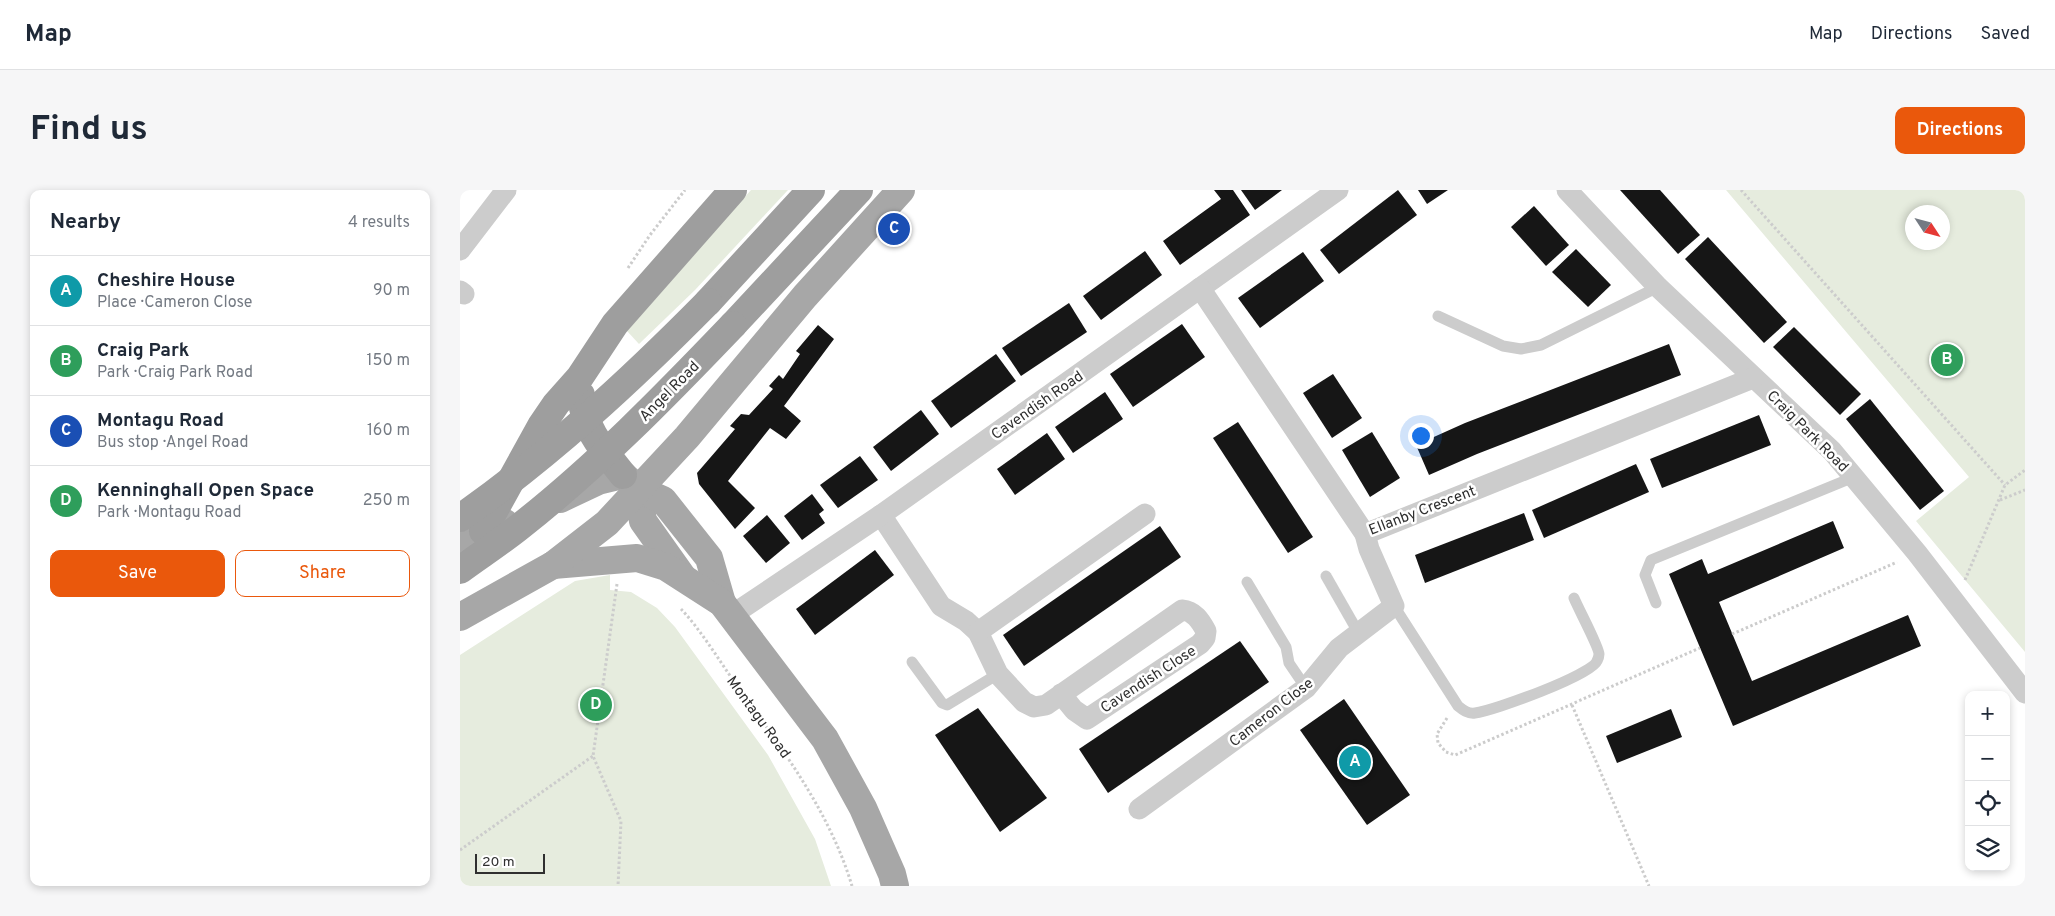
<!DOCTYPE html>
<meta charset="utf-8">
<style>
body{margin:0;font-family:Overpass,sans-serif;background:#f6f6f7;color:#1f2937}
.controls{position:absolute;right:15px;bottom:15px;display:grid;overflow:hidden;border-radius:10px;box-shadow:0 2px 8px #0003}
.controls button{width:45px;height:45px;display:grid;place-items:center;padding:0;border:0;border-bottom:1px solid #e0e1e3;background:#fff;color:#1f2937;font:25px sans-serif}
.compass{position:absolute;left:1445px;top:15px;width:45px;height:45px;border-radius:50%;background:#fff;box-shadow:0 2px 8px #0003;rotate:126deg}
.scale{position:absolute;left:15px;bottom:12px;width:70px;box-sizing:border-box;padding-left:5px;border:2px solid #2f2f2f;border-top:0;font-size:14px;line-height:18px;white-space:nowrap;color:#2f2f2f;-webkit-text-stroke:4px #fff;paint-order:stroke}
.you{position:absolute;left:960px;top:245px;width:18px;height:18px;margin:-12px;border:4px solid #fff;border-radius:50%;background:#1a73e8;box-shadow:0 0 0 8px #1a73e833}
.badge{display:grid;place-items:center;width:32px;height:32px;border-radius:50%;background:#ea580c;color:#fff;font-size:16px;font-weight:700}
.pin{position:absolute;translate:-50% -50%;border:2px solid #fff;box-shadow:0 1px 5px #0006}
.list{margin:0;padding:0;list-style:none}
h2{display:flex;justify-content:space-between;align-items:center;height:65px;margin:0;padding:0 20px;font-size:21px}
h2 small{font-size:16px;font-weight:400;color:#747a83}
.list li{display:grid;grid-template-columns:32px 1fr auto;gap:15px;align-items:center;box-sizing:border-box;height:70px;padding:0 20px;border-top:1px solid #e0e1e3}
.list b{display:block;font-size:19px;white-space:nowrap}
.list p{margin:0;font-size:16px;white-space:nowrap;color:#747a83}
.list em{font-size:16px;font-style:normal;color:#747a83}
.actions{display:flex;gap:10px;padding:15px 20px}
.actions a{flex:1;padding:11px 0;border:1px solid #ea580c;border-radius:10px;text-align:center;font-size:18px;color:#ea580c}
.actions .main{background:#ea580c;color:#fff}
.icon{flex:none;width:28px;height:28px;fill:none;stroke:currentColor;stroke-width:2;stroke-linecap:round;stroke-linejoin:round}
.map{position:relative;flex:none;width:1565px;height:696px;overflow:hidden;border-radius:10px}
header{display:flex;align-items:center;gap:30px;box-sizing:border-box;height:70px;padding:0 25px;background:#fff;border-bottom:1px solid #e0e1e3}
header strong{font-size:24px}
nav{display:flex;gap:28px;margin-inline-start:auto;font-size:18px}
.intro{display:flex;align-items:center;justify-content:space-between;box-sizing:border-box;height:120px;padding:0 30px}
h1{margin:0;font-size:35px}
.button{padding:12px 22px;border-radius:10px;background:#ea580c;color:#fff;font-size:18px;font-weight:700}
main{display:flex;gap:30px;padding:0 30px}
aside{flex:1;background:#fff;border-radius:10px;box-shadow:0 2px 8px #0003}
.map>svg:first-child{display:block}
.green{fill:#e6ecde;fill-rule:evenodd}
.building{fill:#161616}
.lines{fill:none;stroke-linecap:round;stroke-linejoin:round}
.path{stroke:#ccc;stroke-width:3;stroke-dasharray:2.5 2.5;stroke-linecap:butt}
.service{stroke:#ccc;stroke-width:11}
.minor{stroke:#ccc;stroke-width:21}
.primary{stroke:#a7a7a7;stroke-width:28}
.trunk{stroke:#9e9e9e;stroke-width:28}
.trunk-bridge{stroke:#9e9e9e;stroke-width:28}
.labels{text-anchor:middle;stroke-width:5;stroke-linejoin:round;paint-order:stroke}
.street-label{font-size:15px;fill:#2f2f2f;stroke:#fff}
</style>
<header>
<strong>Map</strong>
<nav><a>Map</a><a>Directions</a><a>Saved</a></nav>
</header>
<div class="intro"><h1>Find us</h1><a class="button">Directions</a></div>
<main>
<aside>
<h2>Nearby<small>4 results</small></h2>
<ul class="list">
<li><span class="badge" style="background:#0f9aa8">A</span><div><b>Cheshire House</b><p>Place · Cameron Close</p></div><em>90 m</em></li>
<li><span class="badge" style="background:#2e9e5b">B</span><div><b>Craig Park</b><p>Park · Craig Park Road</p></div><em>150 m</em></li>
<li><span class="badge" style="background:#1a4fb4">C</span><div><b>Montagu Road</b><p>Bus stop · Angel Road</p></div><em>160 m</em></li>
<li><span class="badge" style="background:#2e9e5b">D</span><div><b>Kenninghall Open Space</b><p>Park · Montagu Road</p></div><em>250 m</em></li>
</ul>
<div class="actions"><a class="main">Save</a><a>Share</a></div>
</aside>
<div class="map">
<svg width="1565" height="696" viewBox="0 0 1565 696">
<rect width="100%" height="100%" fill="#fff"/>
<!-- green -->
<g class="green">
<polygon points="291,0 328,0 235,100 179,154 167,141"/>
<path d="M1266,0h299v462l-109,-131 53,-44zM1482,22v30h-30v-30z"/>
<polygon points="150,385 150,400 171,402 197,418 215,437 308,565 355,649 371,696 0,696 0,465 115,391"/>
</g>
<!-- building -->
<g class="building">
<polygon points="754,0 773,0 790,25 720,75 703,51 761,9"/>
<polygon points="781,0 822,0 795,20"/>
<polygon points="938,0 957,25 879,84 860,60"/>
<polygon points="958,0 988,0 967,14"/>
<polygon points="1160,0 1200,0 1240,45 1218,64"/>
<polygon points="1074,16 1109,55 1086,76 1051,37"/>
<polygon points="1248,47 1327,132 1304,153 1225,69"/>
<polygon points="1116,59 1151,95 1128,117 1092,82"/>
<polygon points="685,61 702,85 641,130 623,106"/>
<polygon points="843,62 864,91 800,138 778,108"/>
<polygon points="609,113 627,142 561,186 542,158"/>
<polygon points="722,134 745,167 673,217 650,184"/>
<polygon points="358,135 374,149 324,216 341,231 326,249 310,238 268,291 295,318 275,339 239,294 237,283 275,239 270,236 281,224 289,225 313,199 309,196 319,185 323,189 340,164 336,161"/>
<polygon points="1334,137 1401,204 1380,225 1313,157"/>
<polygon points="1209,154 1221,185 1017,264 969,285 956,255 1005,233"/>
<polygon points="536,164 556,191 491,238 471,211"/>
<polygon points="873,184 902,228 872,248 843,203"/>
<polygon points="645,202 663,229 613,263 595,237"/>
<polygon points="1410,209 1484,301 1460,320 1386,229"/>
<polygon points="461,220 479,244 431,281 413,257"/>
<polygon points="1299,225 1311,255 1202,298 1190,269"/>
<polygon points="778,232 853,347 828,363 753,248"/>
<polygon points="912,242 940,288 910,307 882,260"/>
<polygon points="587,243 605,269 555,305 537,279"/>
<polygon points="400,266 418,290 378,318 360,295"/>
<polygon points="1176,274 1189,302 1084,348 1072,320"/>
<polygon points="352,304 364,320 359,324 365,333 342,350 324,326"/>
<polygon points="1064,323 1074,350 965,393 955,365"/>
<polygon points="307,325 330,353 306,373 283,346"/>
<polygon points="1373,331 1384,358 1259,412 1292,491 1448,425 1461,456 1273,536 1209,384 1242,369 1248,384"/>
<polygon points="700,336 721,367 564,476 543,445"/>
<polygon points="415,360 434,385 355,445 336,419"/>
<polygon points="780,451 809,492 648,603 619,559"/>
<polygon points="884,509 950,605 907,635 840,540"/>
<polygon points="518,518 587,608 540,642 475,545"/>
<polygon points="1211,519 1222,547 1157,573 1146,546"/>
</g>
<g class="lines">
<!-- path -->
<g class="path">
<polyline points="1281,0 1545,295"/>
<polyline points="168,78 190,45 225,0"/>
<polyline points="1540,310 1565,300"/>
<polyline points="1505,390 1545,295 1565,280"/>
<polyline points="157,394 133,566 161,631 158,696"/>
<path d="M221,419c19,20 36,48 52,71 46,65 96,129 119,206"/>
<polyline points="1272,444 1437,372"/>
<polyline points="1112,515 1189,696"/>
<polyline points="987,528 977,544 978,553 986,562 995,565 1240,458"/>
<polyline points="0,660 133,566"/>
</g>
<!-- service -->
<g class="service">
<polyline points="978,126 1043,156 1061,159 1081,155 1198,97"/>
<polyline points="866,386 898,442"/>
<polyline points="787,392 826,457 829,473 846,498"/>
<polyline points="1196,413 1185,385 1191,370 1394,287"/>
<path d="M934,416l64,100c5,4 10,8 17,7 18,-2 117,-38 122,-52 1,-2 2,-5 2,-7 0,-7 -21,-46 -25,-56"/>
<polyline points="452,472 482,513 487,515 538,484"/>
</g>
<!-- minor -->
<g class="minor">
<polyline points="1107,0 1198,97 1372,261 1457,363 1565,503"/>
<polyline points="0,60 46,0"/>
<polyline points="0,101 4,104"/>
<path d="M421,325l60,91 25,15 12,11 20,42 26,28 10,5 12,-2 136,-95c12,1 18,10 24,21l-1,7 -5,6 -113,75 -13,-9 -13,-16"/>
<polyline points="905,344 1293,188"/>
<polyline points="272,425 421,325 878,0"/>
<polyline points="518,442 685,324"/>
<polyline points="679,619 846,498 879,458 934,416 909,359 905,344 740,98"/>
</g>
<!-- primary -->
<g class="primary">
<polyline points="178,299 183,331 222,386"/>
<polyline points="100,309 138,291 163,285 178,299 203,310 249,368 262,413"/>
<polyline points="0,358 23,341 45,333"/>
<polyline points="93,375 177,368 206,377 262,413 365,549 403,618 432,684 435,696"/>
<polyline points="0,427 93,375 147,333 227,247 345,106 441,0"/>
</g>
<!-- trunk -->
<g class="trunk">
<polyline points="248,112 351,0"/>
<polyline points="273,135 399,0"/>
<path d="M121,205c2,33 23,56 42,80"/>
<polyline points="23,341 81,236 96,214 120,187 155,134 273,0"/>
</g>
<!-- trunk-bridge -->
<g class="trunk-bridge">
<path d="M0,328c90,-63 171,-138 248,-216"/>
<path d="M0,380c19,-14 39,-27 58,-42 78,-61 147,-132 215,-203"/>
</g>
</g>
<g class="labels">
<!-- street labels -->
<g class="street-label">
<text transform="translate(209 201) rotate(-45)" y="5">Angel Road</text>
<text transform="translate(577 215) rotate(-35)" y="5">Cavendish Road</text>
<text transform="translate(1348 241) rotate(45)" y="5">Craig Park Road</text>
<text transform="translate(962 320) rotate(-21)" y="5">Ellanby Crescent</text>
<text transform="translate(688 489) rotate(-33)" y="5">Cavendish Close</text>
<text transform="translate(811 522) rotate(-38)" y="5">Cameron Close</text>
<text transform="translate(299 527) rotate(54)" y="5">Montagu Road</text>
</g>
</g>
</svg>
<div class="controls">
<button>+</button>
<button>−</button>
<button><svg class="icon" aria-label="locate" viewBox="0 0 24 24"><circle cx="12" cy="12" r="6"/><path d="M12 2v4M12 18v4M2 12h4M18 12h4"/></svg></button>
<button><svg class="icon" aria-label="layers" viewBox="0 0 24 24"><path d="M12 4l9 5-9 5-9-5zM3 14l9 5 9-5"/></svg></button>
</div>
<svg class="compass" viewBox="-18 -18 36 36"><path d="M0-13l5 13h-10z" fill="#e53935"/><path d="M0 13l5-13h-10z" fill="#747a83"/></svg>
<div class="scale">20 m</div>
<div class="you"></div>
<div class="pin badge" style="left:895px;top:572px;background:#0f9aa8">A</div>
<div class="pin badge" style="left:1487px;top:170px;background:#2e9e5b">B</div>
<div class="pin badge" style="left:434px;top:39px;background:#1a4fb4">C</div>
<div class="pin badge" style="left:136px;top:515px;background:#2e9e5b">D</div>
</div>
</main>
